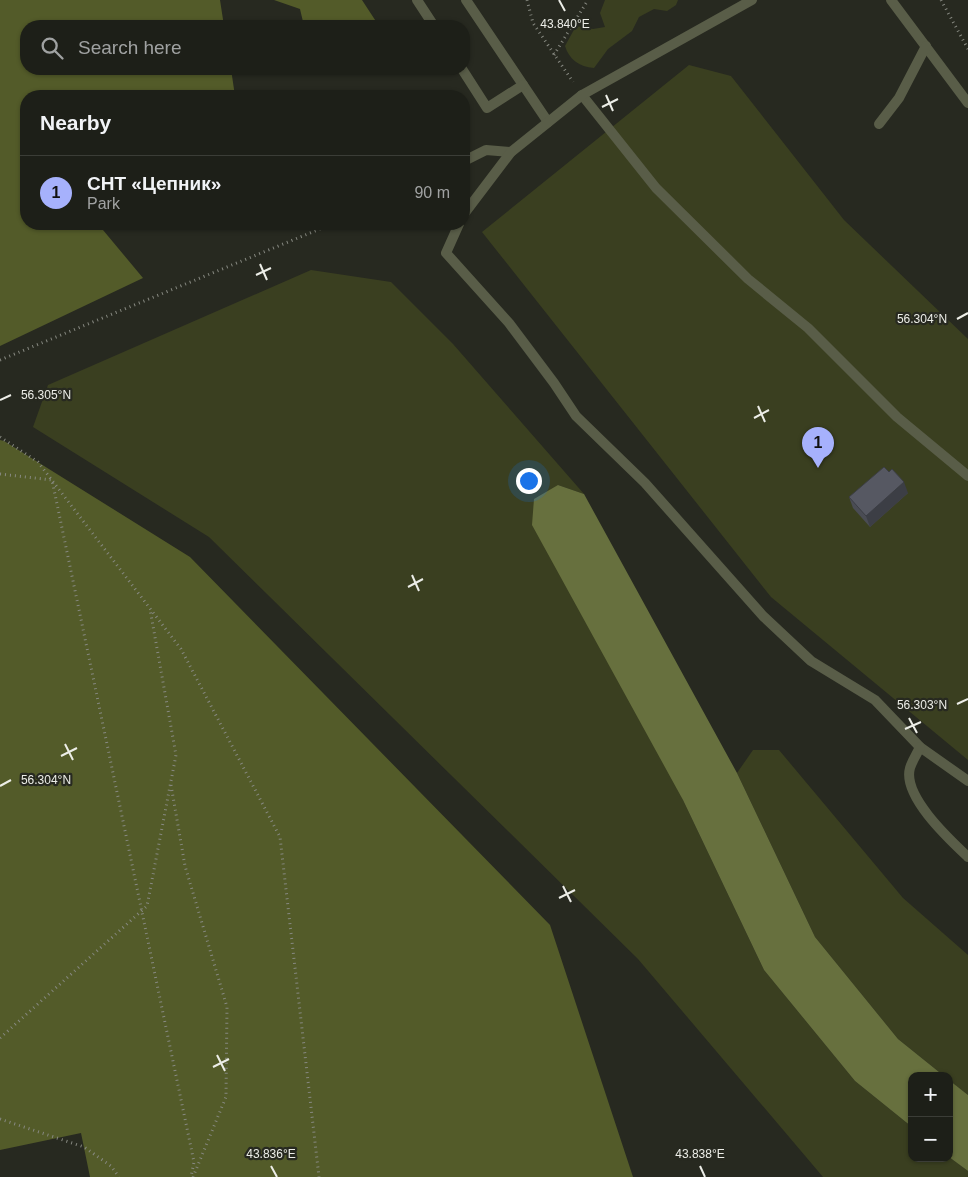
<!DOCTYPE html>
<meta charset="utf-8">
<style>
body{margin:0;font-family:Arial,sans-serif;background:#2a2c25;color:#f1f3f6}
.controls{position:absolute;right:15px;bottom:15px;display:grid;overflow:hidden;border-radius:10px;box-shadow:0 1px 4px #0004}
.controls button{width:45px;height:45px;display:grid;place-items:center;padding:0;border:0;border-bottom:1px solid #3b3d37;background:#1d1f18;color:#f1f3f6;font:25px sans-serif}
.you{position:absolute;left:528px;top:480px;width:18px;height:18px;margin:-12px;border:4px solid #fff;border-radius:50%;background:#1a73e8;box-shadow:0 0 0 8px #1a73e833}
.badge{display:grid;place-items:center;width:32px;height:32px;border-radius:50%;background:#a6b1fc;color:#111;font-size:16px;font-weight:700}
.pin{position:absolute;translate:-50% -41px;filter:drop-shadow(0 1px 2px #0008)}
.pin::after{content:'';position:absolute;top:26px;width:18px;height:15px;background:inherit;clip-path:polygon(0 0,100% 0,50% 100%)}
.list{margin:0;padding:0;list-style:none}
h2{display:flex;justify-content:space-between;align-items:center;height:65px;margin:0;padding:0 20px;font-size:21px}
h2 small{font-size:16px;font-weight:400;color:#a0a2a2}
.list li{display:grid;grid-template-columns:32px 1fr auto;gap:15px;align-items:center;box-sizing:border-box;height:75px;padding:0 20px;border-top:1px solid #3b3d37}
.list b{display:block;font-size:19px;white-space:nowrap}
.list p{margin:0;font-size:16px;white-space:nowrap;color:#a0a2a2}
.list em{font-size:16px;font-style:normal;color:#a0a2a2}
.icon{flex:none;width:28px;height:28px;fill:none;stroke:currentColor;stroke-width:2;stroke-linecap:round;stroke-linejoin:round}
.map{position:relative;flex:none;width:968px;height:1177px;overflow:hidden}
.search{position:absolute;background:#1d1f18;box-shadow:0 1px 4px #0004;left:20px;top:20px;width:450px;height:55px;display:flex;align-items:center;gap:12px;box-sizing:border-box;padding:0 18px;border-radius:20px;color:#a0a2a2;font-size:19px}
.panel{position:absolute;background:#1d1f18;box-shadow:0 1px 4px #0004;left:20px;top:90px;width:450px;height:140px;border-radius:20px}
.map>svg:first-child{display:block}
.green{fill:#3a3f20}
.forest{fill:#535b29}
.water{fill:#67703e}
.lines{fill:none;stroke-linecap:round;stroke-linejoin:round}
.path{stroke:#878981;stroke-width:3;stroke-dasharray:1 4;stroke-linecap:butt}
.lane{stroke:#595d48;stroke-width:10}
.wall{fill:#4a4c54}
.shaded-wall{fill:#3c3e45}
.building{fill:#565862;stroke:#3c3e45}
.ticks{fill:none;stroke:#ecede7;stroke-width:2}
.ticks-label{font-size:12px;text-anchor:middle;fill:#ecede7;stroke:#272920;stroke-width:4.5;stroke-linejoin:round;paint-order:stroke}
</style>
<div class="map">
<svg width="968" height="1177" viewBox="0 0 968 1177">
<rect width="100%" height="100%" fill="#272920"/>
<!-- green -->
<g class="green">
<path d="M605,0h73l-2,5 -9,6 -13,-2 -15,8 -7,14 -24,18 -14,19c-15,-1 -25,-9 -29,-22l11,-20 17,3 12,-2 -5,-14z"/>
<polygon points="689,65 731,76 844,220 968,339 968,760 771,597 482,232"/>
<polygon points="311,270 391,282 453,344 584,494 558,485 683,800 764,970 855,1081 912,1127 912,1158 949,1158 949,1157 968,1171 968,1177 823,1177 638,959 209,537 33,427 48,385"/>
<polygon points="753,750 779,750 903,898 968,955 968,1095 949,1080 949,1076 944,1076 898,1039 815,937 737,773"/>
</g>
<!-- forest -->
<g class="forest">
<polygon points="0,0 220,0 224,26 26,26 26,69 231,69 235,96 26,96 26,224 98,224 143,278 0,346"/>
<polygon points="274,0 362,0 379,26 304,26 300,9"/>
<polygon points="0,440 4,441 190,557 550,925 633,1177 90,1177 81,1133 0,1150"/>
</g>
<!-- water -->
<g class="water">
<polygon points="558,485 584,494 737,773 815,937 898,1039 944,1076 912,1076 912,1127 855,1081 764,970 683,800 532,525 534,499"/>
<polygon points="949,1080 968,1095 968,1171 949,1157"/>
</g>
<g class="lines">
<!-- path -->
<g class="path">
<polyline points="527,0 533,23 573,82"/>
<polyline points="941,0 968,49"/>
<polyline points="554,55 588,0"/>
<polyline points="0,360 332,224"/>
<polyline points="0,437 38,462 181,649 280,837 319,1177"/>
<polyline points="0,474 52,480 194,1162 191,1177"/>
<polyline points="171,785 185,866 227,1007 226,1097 193,1177"/>
<polyline points="0,1038 147,906 176,755 150,609"/>
<polyline points="0,1119 84,1147 111,1166 119,1177"/>
</g>
<!-- lane -->
<g class="lane">
<polyline points="417,0 434,26"/>
<polyline points="466,0 548,122"/>
<polyline points="891,0 968,103"/>
<polyline points="462,69 487,108 523,85"/>
<polyline points="582,95 656,188 748,279 808,328 897,417 968,476"/>
<polyline points="879,124 899,98 926,46"/>
<polyline points="464,161 486,150 511,152"/>
<polyline points="464,214 511,152 582,95 752,0"/>
<polyline points="459,224 446,253 509,323 554,383 576,416 645,483 763,616 811,661 875,700 920,747 968,781"/>
<path d="M920,747c-3,7 -8,14 -10,21 -8,28 40,72 58,89"/>
</g>
</g>
<!-- wall -->
<polygon class="wall" points="908,493 870,527 853,508 849,497"/>
<!-- shaded-wall -->
<polygon class="shaded-wall" points="904,482 908,493 870,527 866,516"/>
<!-- building -->
<polygon class="building" points="884,467 889,472 892,469 904,482 866,516 849,497"/>
<!-- ticks -->
<path class="ticks" d="M559,0l6,11M606,95l7,16M602,107l16,-8M260,264l7,16M256,275l15,-7M957,319l11,-6M0,400l11,-5M758,406l7,16M754,418l15,-8M412,575l7,16M408,587l15,-8M957,704l11,-5M909,718l8,15M905,729l16,-7M65,744l8,16M61,756l16,-8M0,786l11,-6M563,886l8,16M559,898l16,-8M217,1055l8,16M213,1067l16,-8M271,1166l6,11M700,1166l5,11"/>
<g class="ticks-label">
<text x="565" y="28">43.840°E</text>
<text x="922" y="323">56.304°N</text>
<text x="46" y="399">56.305°N</text>
<text x="922" y="709">56.303°N</text>
<text x="46" y="784">56.304°N</text>
<text x="271" y="1158">43.836°E</text>
<text x="700" y="1158">43.838°E</text>
</g>
</svg>
<div class="controls">
<button>+</button>
<button>−</button>
</div>
<div class="you"></div>
<div class="pin badge" style="left:818px;top:468px">1</div>
<div class="search"><svg class="icon" aria-label="search" viewBox="0 0 24 24"><circle cx="10" cy="10" r="6"/><path d="M15 15l6 6"/></svg>Search here</div>
<section class="panel">
<h2>Nearby<small></small></h2>
<ul class="list">
<li><span class="badge">1</span><div><b>СНТ «Цепник»</b><p>Park</p></div><em>90 m</em></li>
</ul>
</section>
</div>
